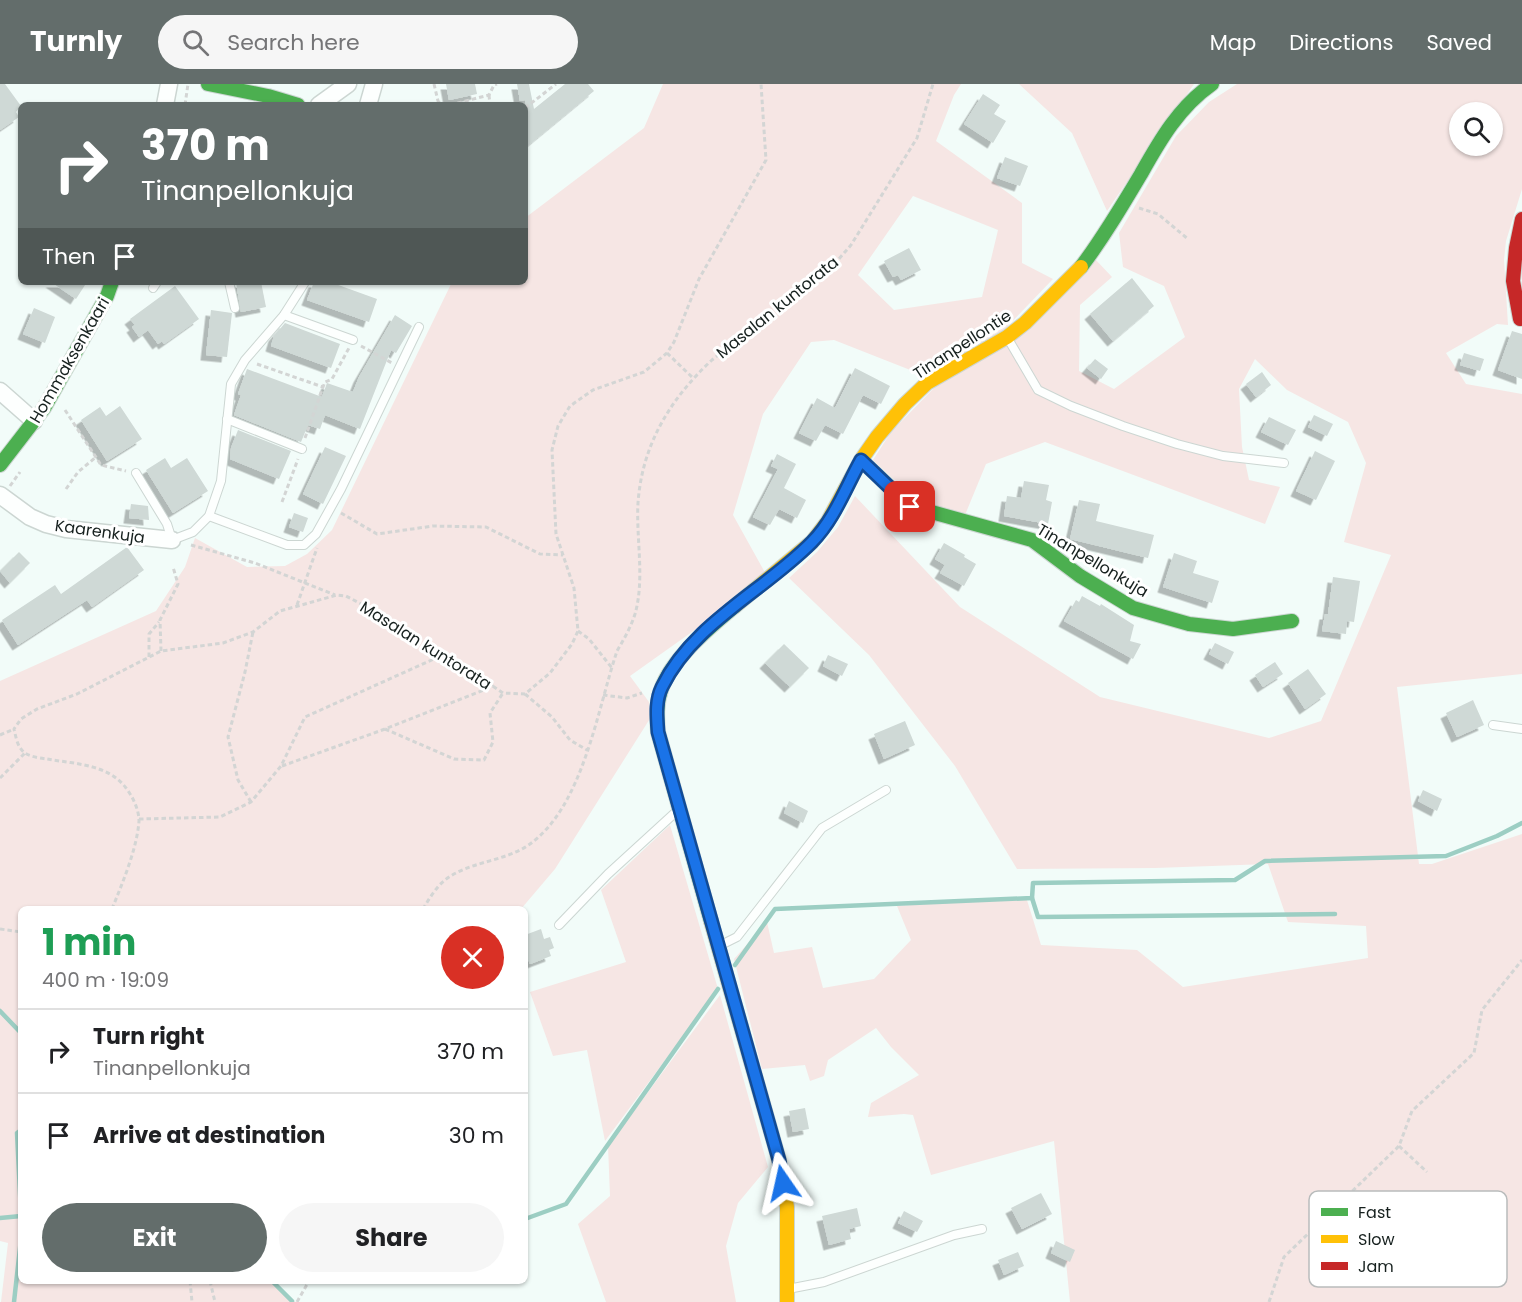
<!DOCTYPE html>
<html lang="en">
<head>
<meta charset="utf-8">
<style>
	:root { --surface:#fff; --page:#f6f6f6; --text:#202124; --muted:#757577; --line:#e0e0e0; --accent:#636d6b }
	body { margin:0; font-family:Poppins,sans-serif; background:var(--page); color:var(--text); height:100vh; display:flex; flex-direction:column; font-size:22px; white-space:nowrap }
	* { box-sizing:border-box; margin:0 }
	p { font-size:20px; color:var(--muted) }
	.icon { flex:none; width:33px; height:33px; fill:none; stroke:currentColor; stroke-width:2; stroke-linecap:round; stroke-linejoin:round }
	.map { position:relative; flex:1; overflow:hidden }
	.side { position:absolute; left:18px; top:822px; width:510px; height:378px; display:flex; flex-direction:column; background:var(--surface); border-radius:9px; box-shadow:0 2px 4px #0004 }
	.side>* { flex:none }
	.guide { position:absolute; left:18px; top:18px; width:510px; height:183px; border-radius:9px; box-shadow:0 2px 4px #0004; background:#636d6b; color:#fff; overflow:hidden }
	.buttons { position:absolute; left:1449px; top:18px; display:grid; gap:12px }
	.buttons a { display:grid; place-items:center; width:54px; height:54px; border-radius:50%; background:var(--surface); box-shadow:0 2px 4px #0004; font-size:30px }
	.pin { position:absolute; display:grid; place-items:center; width:51px; height:51px; color:#fff; margin:-26px; border-radius:12px; box-shadow:0 3px 9px #0006 }
	.me { position:absolute; width:66px; margin:-33px; rotate:349deg; stroke-linejoin:round; filter:drop-shadow(0 0 4px #0008) }
	.turn { display:flex; align-items:center; gap:21px; height:126px; padding:0 24px; font-size:27px }
	.turn .icon { width:78px; height:78px; stroke-width:2.5 }
	.turn b { display:block; font-size:42px; line-height:51px }
	.then { display:flex; align-items:center; height:57px; padding:0 24px; background:#0003; gap:12px; font-size:22px }
	.round { display:grid; place-items:center; flex:none; width:63px; height:63px; border-radius:32px; background:var(--page) }
	.head { display:flex; align-items:center; justify-content:space-between; height:102px; padding:0 24px }
	h1 { font-size:36px; font-weight:700; line-height:45px; color:#1e9e55 }
	.button { display:flex; gap:12px; margin-top:auto; padding:12px 24px }
	.button a { flex:1; height:69px; border-radius:36px; background:var(--accent); color:#fff; font-size:24px; font-weight:700; line-height:69px; text-align:center }
	.button a+a { background:var(--page); color:var(--text) }
	ul { padding:0; list-style:none }
	li { display:flex; align-items:center; gap:18px; height:84px; padding:0 24px; border-top:2px solid var(--line) }
	li div { flex:1 }
	li b { display:block; font-size:22px }
	li em { font-style:normal }
	header { display:flex; align-items:center; gap:36px; box-sizing:border-box; height:84px; padding:0 30px; background:var(--accent); color:#fff }
	header strong { font-size:28px }
	nav { display:flex; gap:33px; margin-inline-start:auto; font-size:21px }
	.search { width:420px; height:54px; background:var(--page); display:flex; align-items:center; gap:15px; box-sizing:border-box; padding:0 21px; border-radius:33px; color:var(--muted); font-size:22px }
	.map>svg:first-child { display:block }
</style>
</head>
<body>
<header>
<strong>Turnly</strong>
<div class="search"><svg class="icon" aria-label="search" viewBox="0 0 24 24"><circle cx="10" cy="10" r="6"/><path d="M15 15l6 6"/></svg>Search here</div>
<nav><a>Map</a><a>Directions</a><a>Saved</a></nav>
</header>
<div class="map">
<svg width="1522" height="1218" viewBox="0 0 1522 1218">
	<defs>
		<filter id="shadow"><feDropShadow dx="-5.5" dy="5.5" stdDeviation="0" flood-color="#0004"/></filter>
	</defs>
	<rect width="100%" height="100%" fill="#f2fcf9"/>
	<!-- green -->
	<g fill="#f6e6e4" fill-rule="evenodd">
		<path d="M663 0H961L954 11 936 57 1022 119V179L1053 195 1005 245 923 291 834 256 811 258 763 330 733 431 768 494 630 592 649 618 651 633 555 785 521 825H21V1197H272L295 1218H1L8 1159 0 1157V597L156 527 185 483 195 454 247 483 285 482 307 470 332 446 452 198H525V134L644 44ZM913 112 998 146 982 213 894 226 858 191Z"/>
		<path d="M1019 0H1194L1107 127 1072 49Z"/>
		<path d="M1237 0H1522V105L1506 157 1504 176 1508 241 1497 240 1446 269 1466 300 1522 310V590L1397 603 1419 780H1432L1522 750V1218H1070L1054 1057 931 1091 913 1031 904 1030 868 1033 871 1019 919 991 891 963 876 944 828 976 824 992 810 997 805 981 762 985 734 875 767 838 774 869 812 863 823 904 874 895 911 856 897 822 1026 813 1041 861 1137 866 1183 903 1368 874 1366 842 1288 838 1268 780 1155 784 1017 785 955 682 869 571 789 494 817 468 838 443 855 412 960 523 1100 613 1269 654 1321 637 1391 471 1344 458 1366 379 1348 338 1287 306 1255 275 1239 305 1242 363 1249 396 1280 403 1265 440 1045 358 986 380 965 431 915 415 873 376 891 348 932 306 1095 175 1112 193 1080 221 1079 287 1114 305 1185 253 1164 202 1123 183 1119 149 1176 52 1209 18ZM1460 28H1492V62H1460Z"/>
		<path d="M670 741 718 905 605 1057 587 966 553 972 530 908 626 878 601 806Z"/>
		<path d="M720 911 768 1083 738 1119 726 1162 736 1218H606L578 1140 610 1112 608 1062Z"/>
	</g>
	<g fill="none" stroke-linecap="round" stroke-linejoin="round">
		<!-- stream -->
		<g stroke="#9ccec3" stroke-width="4.5">
			<path d="M1032 814 1038 833 1335 830"/>
			<path d="M735 881 775 825 1032 814 1033 799 1235 796 1265 777 1446 772 1497 752 1522 739"/>
			<path d="M0 927 21 949"/>
			<path d="M21 1046 17 1049 21 1129"/>
			<path d="M0 1134 21 1132"/>
			<path d="M525 1135 566 1120 718 905"/>
			<path d="M272 1197 292 1217"/>
			<path d="M14 1218 21 1155"/>
		</g>
	</g>
	<!-- building -->
	<g fill="#cfd9d6" filter="url(#shadow)">
		<path d="M0 0H5L21 22 16 28 19 33 0 46Z"/>
		<path d="M446 0H475L477 10 449 16Z"/>
		<path d="M517 0H529L534 25 565 0H588L594 7 525 64V16L520 17Z"/>
		<path d="M983 10 1000 21 994 30 1006 37 993 59 964 40Z"/>
		<path d="M1005 73 1028 82 1020 102 997 94Z"/>
		<path d="M909 164 921 186 901 196 898 191 893 193 884 177Z"/>
		<path d="M1132 194 1154 222 1113 257 1090 230Z"/>
		<path d="M51 198H87L76 215Z"/>
		<path d="M236 198H261L266 223 241 228Z"/>
		<path d="M314 198H330L377 215 369 238 307 216Z"/>
		<path d="M175 202 199 235 164 260 162 257 158 260 148 246 139 253 132 243 135 241 130 235Z"/>
		<path d="M34 224 55 233 45 259 23 250Z"/>
		<path d="M211 226 232 229 227 273 206 271Z"/>
		<path d="M395 231 412 242 396 269 391 266 360 345 325 331 320 345 308 341 301 358 234 331 241 311 238 310 247 285 322 313 327 299 353 308 359 293Z"/>
		<path d="M285 239 340 260 331 284 271 262 274 252Z"/>
		<path d="M1512 247 1522 250V295L1498 286Z"/>
		<path d="M1464 269 1484 275 1480 287 1460 281Z"/>
		<path d="M1095 275 1108 285 1101 295 1087 284Z"/>
		<path d="M855 284 890 302 881 320 863 311 843 350 825 341 816 357 799 349 817 314 835 324Z"/>
		<path d="M1262 288 1271 301 1256 313 1246 300Z"/>
		<path d="M120 322 142 355 107 377 81 336 100 323 106 332Z"/>
		<path d="M1314 331 1333 340 1327 352 1308 343Z"/>
		<path d="M1269 333 1296 346 1288 361 1261 348Z"/>
		<path d="M238 346 291 367 279 395 230 375 231 364Z"/>
		<path d="M325 363 346 372 323 420 303 410Z"/>
		<path d="M1315 367 1335 377 1316 416 1296 407Z"/>
		<path d="M777 370 796 380 784 404 806 416 797 434 779 425 770 441 753 433 778 385 771 382Z"/>
		<path d="M165 374 171 384 187 374 208 407 173 429 146 386Z"/>
		<path d="M1024 397 1049 401 1046 416 1052 418 1048 440 1004 432 1007 412 1021 414Z"/>
		<path d="M1079 416 1100 420 1096 437 1154 451 1148 474 1070 455Z"/>
		<path d="M131 420 148 422 149 436 129 434Z"/>
		<path d="M294 429 308 434 303 448 289 443Z"/>
		<path d="M944 459 965 471 964 473 976 480 964 502 940 489 945 481 935 475Z"/>
		<path d="M127 463 144 486 92 523 87 516 18 561 2 536 55 501 61 510Z"/>
		<path d="M19 468 30 479 10 499 0 487Z"/>
		<path d="M1174 469 1197 477 1193 489 1219 497 1212 519 1163 503Z"/>
		<path d="M1333 493 1360 497 1354 538 1347 537 1346 550 1322 547 1325 530H1328Z"/>
		<path d="M1082 512 1100 522 1101 520 1134 541 1130 557 1141 560 1133 575 1064 537 1076 516 1079 518Z"/>
		<path d="M1215 559 1234 568 1228 580 1209 570Z"/>
		<path d="M784 560 809 584 790 603 765 579Z"/>
		<path d="M828 571 848 580 842 592 823 582Z"/>
		<path d="M1275 578 1283 590 1263 603 1255 591Z"/>
		<path d="M1308 585 1326 610 1305 625 1288 599Z"/>
		<path d="M1473 616 1484 641 1457 653 1446 629Z"/>
		<path d="M905 637 915 661 884 675 874 650Z"/>
		<path d="M1423 706 1442 715 1437 727 1418 717Z"/>
		<path d="M789 717 808 727 803 739 784 729Z"/>
		<path d="M541 845 544 855 550 853 554 864 549 866 551 872 530 880 528 875 525 876V851Z"/>
		<path d="M805 1024 809 1045 793 1048 789 1027Z"/>
		<path d="M1041 1109 1052 1130 1022 1145 1011 1124Z"/>
		<path d="M857 1124 861 1142 849 1145 851 1155 829 1161 822 1132Z"/>
		<path d="M904 1127 923 1137 917 1148 898 1139Z"/>
		<path d="M1056 1157 1075 1166 1070 1178 1051 1169Z"/>
		<path d="M1018 1168 1024 1182 1004 1191 998 1176Z"/>
	</g>
	<g fill="none" stroke-linecap="round" stroke-linejoin="round">
		<defs>
			<g id="lane">
				<path d="M229 198 235 224"/>
				<path d="M153 204 157 198"/>
				<path d="M284 231 353 256"/>
				<path d="M1007 253 1038 306 1071 322 1123 342 1177 360 1223 372 1284 379"/>
				<path d="M227 335 302 365"/>
				<path d="M136 389 167 440 172 456 193 448 209 432 221 397 231 300 245 276 284 231 305 198"/>
				<path d="M209 432 287 461H304L316 450 341 405 419 243"/>
				<path d="M1493 641 1522 645"/>
				<path d="M559 841 608 790 678 726"/>
				<path d="M721 861 737 853 822 744 886 706"/>
				<path d="M788 1205 824 1198 954 1151 982 1145"/>
			</g>
			<g id="street">
				<path d="M165 21 169 0"/>
				<path d="M319 21 348 0"/>
				<path d="M368 21 374 0"/>
				<path d="M0 307 34 337"/>
				<path d="M0 411 30 433 46 440 66 445 172 456"/>
			</g>
			<g id="fast">
				<path d="M208 0 268 12 298 21"/>
				<path d="M1081 183C1103 154 1122 122 1141 90 1160 56 1179 23 1212 0"/>
				<path d="M861 376 910 422 1032 456 1080 492 1133 524 1189 540 1233 545 1292 537"/>
				<path d="M0 381 44 324 107 212 112 198"/>
				<path d="M711 837 658 648C657 634 656 620 661 606 671 575 711 542 735 522"/>
			</g>
			<g id="slow">
				<path d="M735 522 812 458 828 437 861 376 877 353 905 320 927 299 1007 253 1025 239 1081 183"/>
				<path d="M711 837 779 1076 787 1123V1218"/>
			</g>
			<path id="jam" d="M1520 235 1513 197 1516 164 1522 135"/>
		</defs>
		<!-- lane casing -->
		<use href="#lane" stroke="#ccd6d2" stroke-width="10"/>
		<!-- street casing -->
		<use href="#street" stroke="#ccd6d2" stroke-width="19"/>
		<!-- fast casing -->
		<use href="#fast" stroke="#ccd6d2" stroke-width="16"/>
		<!-- slow casing -->
		<use href="#slow" stroke="#ccd6d2" stroke-width="16"/>
		<!-- jam casing -->
		<use href="#jam" stroke="#ccd6d2" stroke-width="16"/>
		<!-- path -->
		<g stroke="#d3d5d4" stroke-width="3" stroke-dasharray="4.5 3" stroke-linecap="butt">
			<path d="M434 0 438 17 442 21"/>
			<path d="M489 11 490 21"/>
			<path d="M185 21 188 0"/>
			<path d="M450 21 489 11 494 1 497 0"/>
			<path d="M525 24 556 0"/>
			<path d="M1139 124 1158 130 1188 155"/>
			<path d="M361 262 392 279"/>
			<path d="M667 269 693 294"/>
			<path d="M257 280 323 303"/>
			<path d="M65 326 101 381 126 387"/>
			<path d="M305 354 323 303 325 298 332 295 349 264"/>
			<path d="M10 402 20 388"/>
			<path d="M66 405 78 388 96 373"/>
			<path d="M282 418 298 375"/>
			<path d="M341 429 377 450 433 442 486 443 540 470 563 471"/>
			<path d="M191 461 255 479 335 511"/>
			<path d="M297 521 317 464"/>
			<path d="M578 547 589 555 612 584"/>
			<path d="M161 567 160 536 178 500 173 483"/>
			<path d="M149 573V550L159 538"/>
			<path d="M525 610 552 633 570 656 587 666"/>
			<path d="M603 611 627 614 642 609"/>
			<path d="M385 645 454 675 484 676 493 658 490 629 503 609"/>
			<path d="M0 651 14 645"/>
			<path d="M282 682 385 645 494 602"/>
			<path d="M0 694 25 669"/>
			<path d="M251 718 238 696 228 653 245 588 253 548"/>
			<path d="M139 735 220 733 251 718 281 682 305 633 445 570"/>
			<path d="M112 825C122 800 137 765 139 737 139 726 133 713 126 704 108 680 75 680 47 675 40 674 31 673 25 669 17 663 16 653 14 645L21 635 37 625 77 610 161 567 223 559 253 548 280 527 337 511 346 512 367 523 423 556 503 609 525 610 550 589 572 560 578 547 574 504 556 450 552 366 558 342 570 322 593 306 644 288 667 269 674 258 699 195 766 76 761 0"/>
			<path d="M423 825C429 815 436 803 445 796 469 777 505 778 530 760 583 722 597 627 617 567 624 555 631 543 635 530 645 495 636 455 638 419 642 361 670 315 712 276L838 176 851 161 917 54 933 0"/>
			<path d="M0 845 21 848"/>
			<path d="M1399 1062 1427 1088"/>
			<path d="M190 1197 192 1218"/>
			<path d="M210 1197 215 1218"/>
			<path d="M297 1218 309 1197"/>
			<path d="M1269 1218 1284 1173 1399 1062 1412 1027 1474 969 1482 926 1522 876"/>
		</g>
		<!-- lane -->
		<use href="#lane" stroke="#fdfffe" stroke-width="8"/>
		<!-- street -->
		<use href="#street" stroke="#fdfffe" stroke-width="16"/>
		<!-- fast -->
		<use href="#fast" stroke="#4caf50" stroke-width="14"/>
		<!-- slow -->
		<use href="#slow" stroke="#ffc107" stroke-width="14"/>
		<!-- jam -->
		<use href="#jam" stroke="#c62828" stroke-width="14"/>
	</g>
	<g fill="none" stroke-linecap="round" stroke-linejoin="round">
		<defs>
			<path id="route" d="M783 1099 779 1076 658 648C657 633 655 617 662 603 693 539 764 507 812 458 834 436 846 403 861 376L910 423"/>
		</defs>
		<!-- route casing -->
		<use href="#route" stroke="#114b97" stroke-width="15"/>
		<!-- route -->
		<use href="#route" stroke="#1a73e8" stroke-width="10"/>
	</g>
	<g text-anchor="middle" stroke-width="6" stroke-linejoin="round" paint-order="stroke">
		<!-- street labels -->
		<g font-size="16" fill="#16201e" stroke="#fff">
			<text transform="translate(777 223) rotate(-39)" y="6">Masalan kuntorata</text>
			<text transform="translate(962 260) rotate(-33)" y="6">Tinanpellontie</text>
			<text transform="translate(69 276) rotate(-60)" y="6">Hommaksenkaari</text>
			<text transform="translate(100 447) rotate(8)" y="6">Kaarenkuja</text>
			<text transform="translate(1093 476) rotate(31)" y="6">Tinanpellonkuja</text>
			<text transform="translate(426 561) rotate(32)" y="6">Masalan kuntorata</text>
		</g>
	</g>
	<!-- legend -->
	<rect x="1309" y="1107" width="198" height="96" rx="9" fill="#fff" stroke="#b9bcbc" stroke-width="1.5"/>
	<rect x="1321" y="1124" width="27" height="8" fill="#4caf50"/>
	<rect x="1321" y="1151" width="27" height="8" fill="#ffc107"/>
	<rect x="1321" y="1178" width="27" height="8" fill="#c62828"/>
	<g font-size="16" fill="#16201e">
		<text x="1358" y="1134">Fast</text>
		<text x="1358" y="1161">Slow</text>
		<text x="1358" y="1188">Jam</text>
	</g>
</svg>
<div class="buttons">
<a><svg class="icon" aria-label="search" viewBox="0 0 24 24"><circle cx="10" cy="10" r="6"/><path d="M15 15l6 6"/></svg></a>
</div>
<div class="pin" style="left:910px;top:423px;background:#d93025"><svg class="icon" aria-label="arrive" viewBox="0 0 24 24"><path d="M6 21V4h12l-3 4 3 4H6"/></svg></div>
<svg class="me" style="left:783px;top:1099px" viewBox="-20 -20 40 40"><path d="M0-17L14 15 0 8-14 15z" fill="#1a73e8" stroke="#fff" stroke-width="4"/></svg>
<div class="guide">
<div class="turn"><svg class="icon" aria-label="right" viewBox="0 0 24 24"><path d="M7 20v-9h11M14 6l5 5-5 5"/></svg><div><b>370 m</b>Tinanpellonkuja</div></div>
<div class="then">Then<svg class="icon" aria-label="arrive" viewBox="0 0 24 24"><path d="M6 21V4h12l-3 4 3 4H6"/></svg></div>
</div>
<section class="side">
<div class="head"><div><h1>1 min</h1><p>400 m · 19:09</p></div><a class="round" style="background:#d93025;color:#fff"><svg class="icon" aria-label="close" viewBox="0 0 24 24"><path d="M6 6l12 12M18 6L6 18"/></svg></a></div>
<ul>
<li><svg class="icon" aria-label="right" viewBox="0 0 24 24"><path d="M7 20v-9h11M14 6l5 5-5 5"/></svg><div><b>Turn right</b><p>Tinanpellonkuja</p></div><em>370 m</em></li>
<li><svg class="icon" aria-label="arrive" viewBox="0 0 24 24"><path d="M6 21V4h12l-3 4 3 4H6"/></svg><div><b>Arrive at destination</b></div><em>30 m</em></li>
</ul>
<div class="button"><a>Exit</a><a>Share</a></div>
</section>
</div>
</body>
</html>
